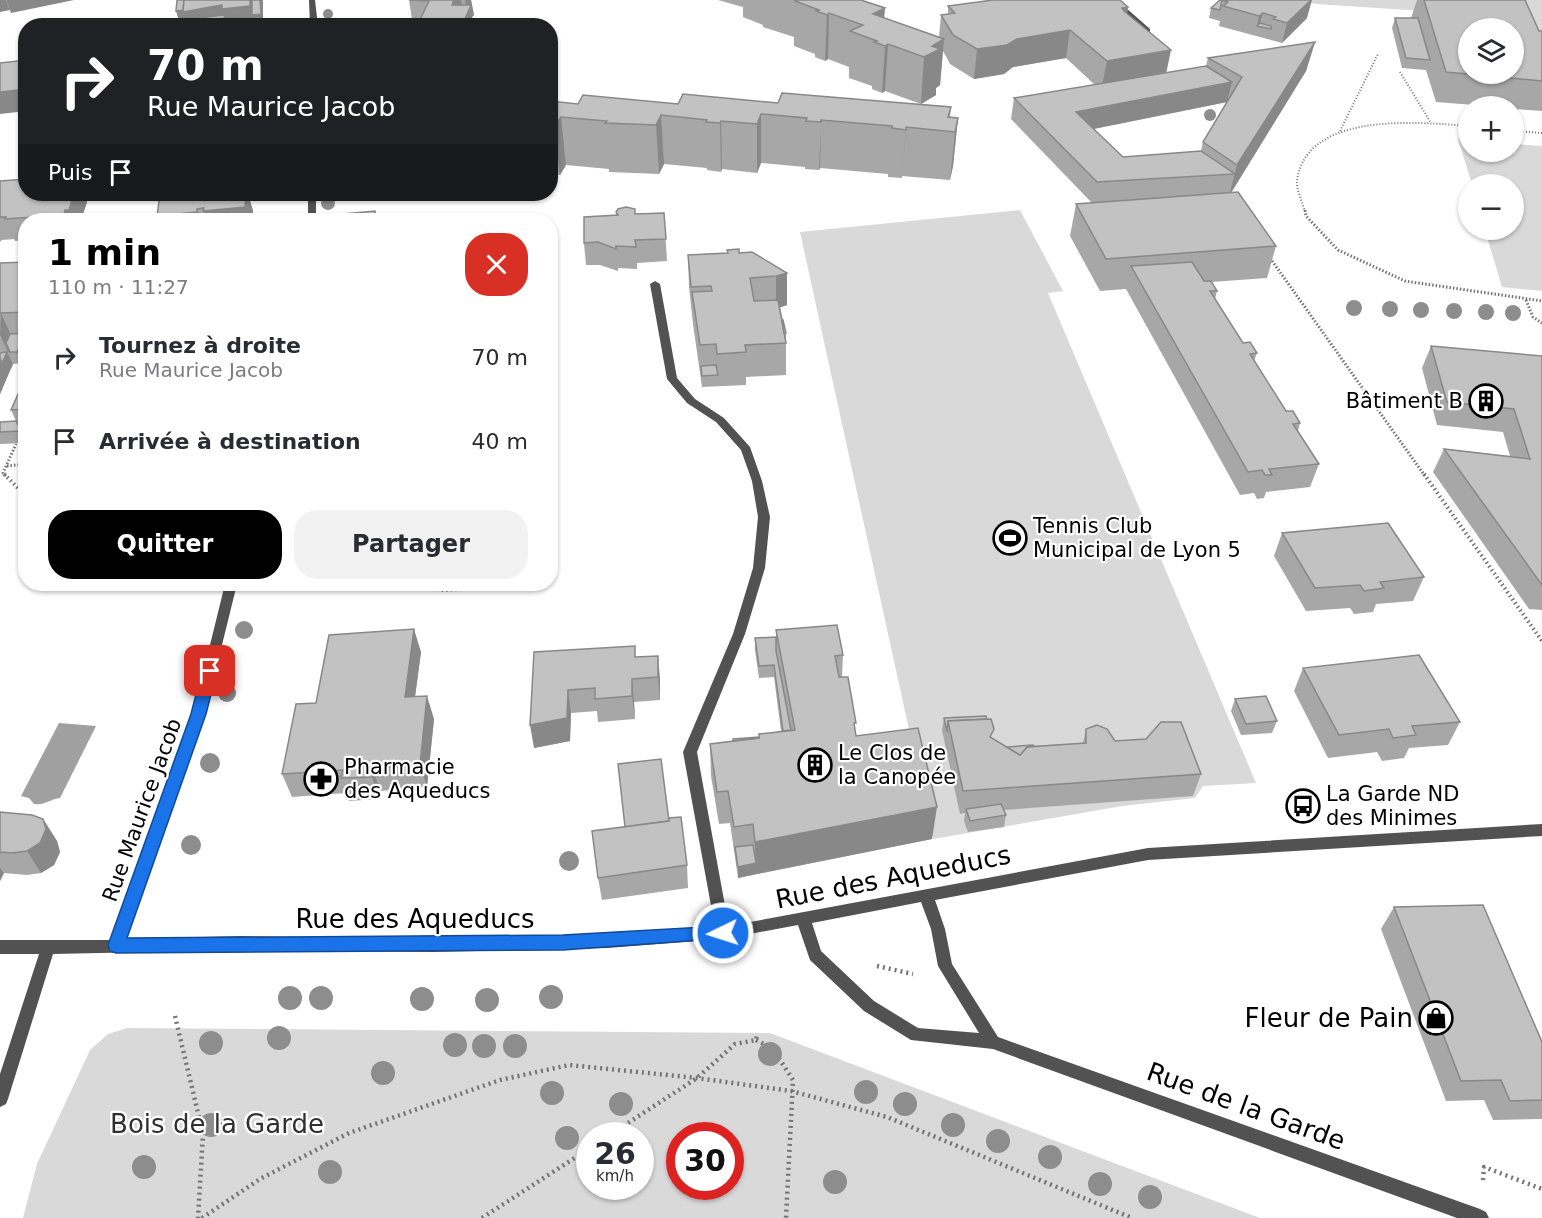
<!DOCTYPE html>
<html lang="fr">
<head>
<meta charset="utf-8">
<style>
	:root { --surface:#fff; --page:#f2f2f3; --text:#2b2b33; --muted:#7c7c81; --accent:#000 }
	body { margin:0; font-family:"DejaVu Sans",sans-serif; background:var(--page); color:var(--text); height:100vh; display:flex; flex-direction:column; font-size:22px; white-space:nowrap }
	* { box-sizing:border-box; margin:0 }
	p { font-size:20px; color:var(--muted) }
	.icon { flex:none; width:33px; height:33px; fill:none; stroke:currentColor; stroke-width:2; stroke-linecap:round; stroke-linejoin:round }
	.map { position:relative; flex:1; overflow:hidden }
	.drawer { position:absolute; left:18px; top:213px; width:540px; height:378px; display:flex; flex-direction:column; background:var(--surface); border-radius:24px; box-shadow:0 2px 4px #0004 }
	.drawer>* { flex:none }
	.banner { position:absolute; left:18px; top:18px; width:540px; height:183px; border-radius:24px; box-shadow:0 2px 4px #0004; background:#202124; color:#fff; overflow:hidden }
	.tools { position:absolute; left:1458px; top:18px; display:grid; gap:12px }
	.tools a { display:grid; place-items:center; width:66px; height:66px; border-radius:50%; background:var(--surface); box-shadow:0 2px 4px #0004; font-size:30px }
	.speed { position:absolute; left:576px; top:1122px; display:flex; gap:12px; font-size:30px; font-weight:700; text-align:center }
	.speed>* { display:grid; place-content:center; width:78px; height:78px; border-radius:50%; background:var(--surface); box-shadow:0 2px 4px #0004; line-height:1 }
	.speed small { font-size:15px; font-weight:400 }
	.speed .limit { border:9px solid #d22; background:#fff; color:#111 }
	.pin { position:absolute; display:grid; place-items:center; width:51px; height:51px; color:#fff; margin:-26px; border-radius:12px; box-shadow:0 3px 9px #0006 }
	.me { position:absolute; width:66px; margin:-33px; rotate:266deg; stroke-linejoin:round; filter:drop-shadow(0 0 4px #0008) }
	.turn { display:flex; align-items:center; gap:21px; height:126px; padding:0 30px; font-size:27px }
	.turn .icon { width:78px; height:78px; stroke-width:2.5 }
	.turn b { display:block; font-size:42px; line-height:51px }
	.then { display:flex; align-items:center; height:57px; padding:0 30px; background:#0003; gap:12px; font-size:22px }
	.round { display:grid; place-items:center; flex:none; width:63px; height:63px; border-radius:24px; background:var(--page) }
	.summary { display:flex; align-items:center; justify-content:space-between; height:102px; padding:0 30px }
	h1 { font-size:36px; font-weight:600; line-height:45px; color:var(--accent) }
	.primary-button { display:flex; gap:12px; margin-top:auto; padding:12px 30px }
	.primary-button a { flex:1; height:69px; border-radius:24px; background:var(--accent); color:#fff; font-size:24px; font-weight:600; line-height:69px; text-align:center }
	.primary-button a+a { background:var(--page); color:var(--text) }
	ul { padding:0; list-style:none }
	li { display:flex; align-items:center; gap:18px; height:84px; padding:0 30px }
	li div { flex:1 }
	li b { display:block; font-size:22px }
	li em { font-style:normal }
	.map>svg:first-child { display:block }
</style>
</head>
<body>
<div class="map">
<svg width="1542" height="1218" viewBox="0 0 1542 1218">
	<rect width="100%" height="100%" fill="#fff"/>
	<!-- green -->
	<g fill="#d9d9d9" fill-rule="evenodd">
		<path d="M1291 0H1542V44L1515 17 1317 4Z"/>
		<path d="M1458 139 1468 140V152H1514V144L1542 146V291L1502 287 1485 230H1514V184H1472Z"/>
		<path d="M1020 210 1063 291 1048 293 1256 783 1203 786 1195 798 1122 806 933 839 800 232Z"/>
		<path d="M127 1028 770 1033 1260 1218H23L37 1164 90 1050 108 1034ZM590 1136H640V1186H590ZM680 1136H730V1186H680Z"/>
	</g>
	<!-- water -->
	<path fill="#a0a0a0" d="M59 723 96 726 60 798C50 799 44 806 34 804L29 798 21 796Z"/>
	<g fill="none" stroke-linecap="round" stroke-linejoin="round">
		<!-- path-far3 -->
		<g stroke="#747474" stroke-width="2" stroke-dasharray="1 2" stroke-linecap="butt">
			<path d="M1400 72 1431 123"/>
			<path d="M1340 131 1378 54"/>
			<path d="M1514 131 1542 133"/>
			<path d="M1305 212C1303 203 1296 190 1297 181 1306 111 1418 122 1468 126"/>
		</g>
		<!-- path-far2 -->
		<g stroke="#747474" stroke-width="3" stroke-dasharray="1.5 2" stroke-linecap="butt">
			<path d="M1305 210 1306 216 1338 250 1405 281 1542 301"/>
			<path d="M1270 258 1425 476"/>
			<path d="M1526 300 1533 317 1542 323"/>
			<path d="M7 466 26 464"/>
			<path d="M6 476 3 473 16 444"/>
		</g>
		<!-- path-far1 -->
		<g stroke="#747474" stroke-width="4" stroke-dasharray="1.5 3" stroke-linecap="butt">
			<path d="M4 474 26 496"/>
			<path d="M1424 474 1542 641"/>
			<path d="M430 584 439 590 464 589"/>
		</g>
		<!-- path -->
		<g stroke="#747474" stroke-width="4.5" stroke-dasharray="2 4" stroke-linecap="butt">
			<path d="M877 966 913 974"/>
			<path d="M175 1016 203 1134 198 1218"/>
			<path d="M756 1040 773 1049 793 1080 786 1218"/>
			<path d="M608 1136 697 1078 735 1044 756 1040 757 1034"/>
			<path d="M1483 1180 1484 1167 1542 1189"/>
			<path d="M202 1218 260 1179 349 1133 500 1080 569 1065 697 1078 791 1091 887 1117 1132 1218"/>
			<path d="M482 1218 590 1148"/>
		</g>
		<!-- lane -->
		<g fill="#525252" fill-rule="evenodd">
			<path d="M1110 0H1117L1150 29V33H1144Z"/>
			<path d="M655 281 660 284 677 378 695 399 724 418 750 447 762 481 770 517 765 568 745 634 697 752 730 933 728 938 723 939 718 938 716 933 683 752 733 634 753 568 758 517 752 481 741 450 716 422 687 403 667 379 650 284Z"/>
		</g>
		<!-- street -->
		<g fill="#525252" fill-rule="evenodd">
			<path d="M309 0H315L318 26H310Z"/>
			<rect x="308" y="194" width="8" height="26"/>
			<path d="M225 584H237L205 714 125 939 241 936 433 938 607 934 723 927 1148 848 1542 824V836L1148 860 935 900 945 929 952 964 998 1037 1480 1209 1486 1212 1489 1218H1457L993 1049 911 1040 864 1011 810 960 798 925 723 939 607 948 433 952 241 950 53 954 8 1099 6 1104 0 1107V1074L39 954H0V940H110L193 714ZM921 902 931 929 938 966 979 1033 918 1028 874 1001 821 951 812 923Z"/>
		</g>
	</g>
	<!-- trees -->
	<g fill="#8d8d8d">
		<circle cx="328" cy="14" r="5"/>
		<circle cx="1210" cy="115" r="6"/>
		<circle cx="328" cy="203" r="7"/>
		<circle cx="1354" cy="308" r="8"/>
		<circle cx="1390" cy="309" r="8"/>
		<circle cx="1421" cy="310" r="8"/>
		<circle cx="1454" cy="311" r="8"/>
		<circle cx="1486" cy="312" r="8"/>
		<circle cx="1513" cy="313" r="8"/>
		<circle cx="244" cy="630" r="9"/>
		<circle cx="227" cy="693" r="9"/>
		<circle cx="210" cy="763" r="10"/>
		<circle cx="191" cy="845" r="10"/>
		<circle cx="569" cy="861" r="10"/>
		<circle cx="551" cy="997" r="12"/>
		<circle cx="290" cy="998" r="12"/>
		<circle cx="321" cy="998" r="12"/>
		<circle cx="422" cy="999" r="12"/>
		<circle cx="487" cy="1000" r="12"/>
		<circle cx="279" cy="1038" r="12"/>
		<circle cx="211" cy="1043" r="12"/>
		<circle cx="455" cy="1045" r="12"/>
		<circle cx="484" cy="1046" r="12"/>
		<circle cx="515" cy="1046" r="12"/>
		<circle cx="770" cy="1054" r="12"/>
		<circle cx="383" cy="1073" r="12"/>
		<circle cx="866" cy="1092" r="12"/>
		<circle cx="552" cy="1093" r="12"/>
		<circle cx="621" cy="1104" r="12"/>
		<circle cx="905" cy="1104" r="12"/>
		<circle cx="211" cy="1125" r="12"/>
		<circle cx="953" cy="1125" r="12"/>
		<circle cx="567" cy="1138" r="12"/>
		<circle cx="998" cy="1141" r="12"/>
		<circle cx="1050" cy="1157" r="12"/>
		<circle cx="144" cy="1167" r="12"/>
		<circle cx="330" cy="1172" r="12"/>
		<circle cx="835" cy="1182" r="12"/>
		<circle cx="1100" cy="1184" r="12"/>
		<circle cx="1150" cy="1197" r="12"/>
	</g>
	<!-- wall -->
	<g fill="#a7a7a7" fill-rule="evenodd">
		<path d="M409 0H471L474 15 472 17 474 26H413Z"/>
		<path d="M718 0H861L884 18 939 37 941 15 948 14V6L1128 7 1127 14 1167 73 1206 66 1208 58 1315 42 1306 71 1231 193 1276 246 1267 278 1211 282 1217 291 1215 299 1243 343 1257 353 1254 361 1286 411 1300 423 1298 431 1319 464 1310 487 1266 492 1264 498 1257 499 1254 493 1240 495 1126 289 1100 291 1070 236 1076 204 1092 203 1011 119 1014 98 1095 85 1066 58 1013 67 1004 74 974 79 950 64 943 51 940 85 936 88V95L921 104 885 91 882 93 872 89V86L849 78V67L828 59 825 61 815 57V54L794 46V37L763 27V25L743 17V7ZM1227 102 1203 142 1201 151 1123 157 1094 129Z"/>
		<path d="M1220 0 1307 18 1282 43 1219 26 1220 21 1209 18 1211 8Z"/>
		<path d="M1417 0H1525L1539 31H1542V111L1514 109V106H1487L1436 102 1426 70 1402 68 1392 28 1395 18H1411Z"/>
		<path d="M550 101 578 104 778 103 951 107 950 118H958L953 166 950 180 902 176V178L888 177V174L820 168 819 170 805 169V167L761 163 757 173 722 169 721 172 707 170V168L664 164 659 174 609 172V169L566 165 560 175 550 174Z"/>
		<path d="M0 181 26 194H84L87 202 81 220H26V240L15 241 14 239 2 240 0 242Z"/>
		<path d="M206 194H248L253 211 252 220H158L157 216 206 196Z"/>
		<path d="M635 209V214L664 213 667 261 637 263V269L618 268V271L600 265H586L584 243 616 215V212Z"/>
		<path d="M727 250 739 253 787 273V305L780 307 786 333V375L746 377V385L702 387 693 324 689 287 688 255 727 253Z"/>
		<path d="M26 262V357L23 363 13 364 0 394V263Z"/>
		<path d="M1431 346 1542 356V610L1529 609 1433 472 1444 449 1510 456 1503 432 1437 425 1422 368Z"/>
		<path d="M26 376V443L0 444V422L16 421 11 410Z"/>
		<path d="M1282 533 1424 577 1413 601 1376 604 1373 612 1354 614 1350 608 1306 611 1274 556Z"/>
		<path d="M776 630 843 655 842 677 856 736 932 839 738 878 730 823 719 824 711 776 710 744 759 737 781 731 774 677 759 678 755 650V638L776 637Z"/>
		<path d="M421 652 415 696 434 719 427 787 380 791 379 799 349 801 346 793 292 797 282 774 316 703Z"/>
		<path d="M534 652 636 657 660 679V700L634 702 635 719 598 722 597 711 571 713 570 741 534 748Z"/>
		<path d="M1303 668 1460 722 1448 745 1409 748 1404 758 1382 761 1377 752 1328 758 1294 691Z"/>
		<path d="M1235 699 1277 721 1272 733 1241 735 1231 711Z"/>
		<path d="M944 718 992 738 1007 747 1034 746 1083 743 1086 729 1201 774 1193 796 1004 810 1006 815 1004 827 968 832 964 821 965 813 960 814 942 730Z"/>
		<path d="M0 812 43 819 57 841 60 852 54 865 41 873 27 875 4 873 0 881Z"/>
		<path d="M669 821 687 865 688 888 602 900 598 878Z"/>
		<path d="M1394 907 1542 1042V1119L1493 1120 1484 1100 1446 1101 1381 929Z"/>
	</g>
	<!-- shaded-wall -->
	<g fill="#888">
		<path d="M0 0H6L10 10 0 12Z"/>
		<path d="M6 0H74L11 13Z"/>
		<path d="M250 0H263V24L255 26H187L185 20 179 21 176 11Z"/>
		<path d="M452 0H461L465 24 462 25 463 26H455Z"/>
		<path d="M465 0H471L474 15 472 17 474 26H467L465 19 467 13Z"/>
		<path d="M1311 0H1312L1307 18 1282 43 1287 23Z"/>
		<path d="M1128 7 1123 35 1122 8Z"/>
		<path d="M885 8 882 45 877 41 873 14Z"/>
		<path d="M829 13 828 59 825 61 827 15Z"/>
		<path d="M1263 13 1259 26H1257L1259 16Z"/>
		<path d="M1070 30 1066 58 1013 67 1004 74 974 79 977 49 1017 39Z"/>
		<path d="M944 39 940 85 936 88V95L921 104 924 57 932 46Z"/>
		<path d="M1315 42 1306 71 1229 196 1237 165Z"/>
		<path d="M888 44 885 91 882 93 885 46Z"/>
		<path d="M1171 50 1165 79 1101 91 1107 61Z"/>
		<path d="M1232 82 1227 102 1073 133 1076 112Z"/>
		<path d="M26 89V111L0 114V92Z"/>
		<path d="M761 114V163L757 173V124Z"/>
		<path d="M661 115 664 164 659 174 656 125Z"/>
		<path d="M561 117 566 165 560 175 554 127Z"/>
		<path d="M958 118 953 166 950 180 955 132Z"/>
		<path d="M821 120 820 168 819 170 821 122Z"/>
		<path d="M721 121 722 169 721 172 720 123Z"/>
		<path d="M906 127 902 178 906 130Z"/>
		<path d="M74 194H84L87 202 81 220H66L64 215 65 210Z"/>
		<path d="M199 194H203L207 207 248 194 253 211 252 220H206L203 211H205L198 197Z"/>
		<path d="M197 209 201 220H158L157 216Z"/>
		<path d="M375 211 378 220H354Z"/>
		<path d="M787 273V305L776 309V276Z"/>
		<path d="M1 313 16 346 13 352H8L14 364 0 335Z"/>
		<path d="M25 333 26 357 23 363 17 352Z"/>
		<path d="M0 352 4 360 7 352 13 364 8 375 2 363 8 375 0 394Z"/>
		<path d="M414 629 421 652 412 720 405 697Z"/>
		<path d="M658 656 660 679V700L658 677Z"/>
		<path d="M632 679 634 702 635 719 632 696Z"/>
		<path d="M568 690 571 713 570 741 534 748 530 725Z"/>
		<path d="M427 696 434 719 427 787 420 765Z"/>
		<path d="M373 768 380 791 379 799 372 777Z"/>
		<path d="M937 807 932 839 756 874 755 842Z"/>
		<path d="M43 819 57 841 60 852 54 865 41 873 27 851Z"/>
		<path d="M756 863V874L738 878V867Z"/>
		<path d="M0 868 4 873 0 881Z"/>
	</g>
	<!-- building -->
	<g fill="#c2c2c2" stroke="#888" stroke-width="1.5" fill-rule="evenodd">
		<path d="M177 0H184L183 10 176 11Z"/>
		<path d="M184 0H250V6L222 9V5L183 12Z"/>
		<path d="M252 0H260L261 14 252 15Z"/>
		<path d="M409 0H454L452 5H471L465 19H470L467 24 462 25V26H417L429 1Z"/>
		<path d="M797 0H861L885 8 873 14 944 39 932 46 940 49 924 57 888 44 885 46 874 42 877 41 850 31 863 25 829 13 827 15 816 11 819 10 795 1Z"/>
		<path d="M993 0H1120L1128 7 1122 8 1124 11 1171 50 1107 61 1070 30 1017 39 1007 45 977 49 953 35 941 15 955 13 948 6Z"/>
		<path d="M1220 0H1222L1220 10 1211 8Z"/>
		<path d="M1222 0H1311L1287 23 1273 19 1276 17 1263 13 1259 16 1223 6 1228 2Z"/>
		<path d="M1424 0H1525L1539 31H1542V81L1446 72ZM1468 28H1514V74H1468Z"/>
		<path d="M224 15 225 18 206 20 207 17Z"/>
		<path d="M1395 18H1418L1430 60 1406 58Z"/>
		<path d="M1260 23 1271 26V29L1257 26Z"/>
		<path d="M1315 42 1237 165 1203 142 1242 77 1208 58Z"/>
		<path d="M26 60V89L0 92V63Z"/>
		<path d="M1206 66 1232 82 1076 112 1123 157 1201 151 1235 174 1097 182 1014 98Z"/>
		<path d="M782 93 951 107 948 117 958 118 955 132 906 127V130L892 128V126L821 120V122L806 121 807 118 761 114 757 124 721 121 720 123 706 122 707 120 661 115 656 125 605 123 607 121 561 117 554 127 550 126V101L578 104 583 95 678 104 683 94 778 103Z"/>
		<path d="M26 179V194H74L69 210H65L64 215 5 219 6 217H0V181Z"/>
		<path d="M1238 192 1276 246 1106 259 1076 204Z"/>
		<path d="M160 194H199L198 197 206 196V194H246L245 207 203 211 204 208 197 209V212L157 216Z"/>
		<path d="M626 207 635 209V214L664 213 666 239 635 240 636 247 616 246V249L598 242 584 243V217L618 215 616 212 618 209Z"/>
		<path d="M375 211V218L354 220H343V214Z"/>
		<path d="M739 249V253L752 252 787 273 776 276 750 278 754 301 778 300 786 343 745 345 746 352 717 354 716 344 700 345 692 292 712 291 711 286 691 287 688 255 728 253 727 250Z"/>
		<path d="M26 262V312L1 313 0 314V263Z"/>
		<path d="M1192 262 1204 281H1211L1217 291H1210L1243 343 1250 342 1257 353 1250 354 1286 411H1293L1300 423 1293 424 1319 464 1269 469 1272 475H1265L1262 470 1248 472 1131 266Z"/>
		<path d="M782 320H783L786 333H784Z"/>
		<path d="M25 333 17 352H10L6 343 10 334Z"/>
		<path d="M1431 346 1542 356V585L1444 449 1530 459 1514 409 1447 402Z"/>
		<path d="M7 352 2 363 0 358V353Z"/>
		<path d="M716 365 718 375 702 376 701 366Z"/>
		<path d="M26 376V409L11 410Z"/>
		<path d="M16 421 21 431 0 432V422Z"/>
		<path d="M1388 523 1424 577 1380 582 1384 588 1364 591 1360 585 1315 588 1282 533Z"/>
		<path d="M837 625 843 655 835 656 839 677H848L856 723H854L856 736 918 728 937 807 755 842 753 824 734 827 728 791 717 792 710 744 759 738V734L795 730 776 630Z"/>
		<path d="M414 629 405 697 427 696 420 765 373 768 372 777 341 778 343 770 282 774 296 704 316 703 329 635Z"/>
		<path d="M776 637V651L791 730 783 731 774 665 759 666 755 638Z"/>
		<path d="M635 646V657L658 656V677L632 679V696L595 699V688L568 690 567 718 530 725 534 652Z"/>
		<path d="M1419 655 1460 722 1412 726 1416 735 1393 738 1389 729 1339 735 1303 668Z"/>
		<path d="M1266 696 1277 721 1246 724 1235 699Z"/>
		<path d="M986 716 987 719 948 721 947 732 944 718Z"/>
		<path d="M991 719 994 729 990 737 1020 755 1027 747 1086 743V729L1097 725 1107 729 1115 741 1146 739 1161 722H1181L1201 774 963 791 948 721Z"/>
		<path d="M759 737V738L733 741V739Z"/>
		<path d="M1033 745 1034 746 1027 747 1020 755 1007 747Z"/>
		<path d="M661 759 669 821 625 827 618 764Z"/>
		<path d="M1001 804 1006 815 970 821 966 809Z"/>
		<path d="M0 812 32 815 43 819 46 829 40 843 27 851 12 853 0 852Z"/>
		<path d="M681 817 687 865 598 878 592 831 669 821V818Z"/>
		<path d="M753 845 756 863 738 867 735 847Z"/>
		<path d="M1483 905 1542 1042V1100L1510 1101 1501 1080 1461 1081 1394 907Z"/>
	</g>
	<!-- route -->
	<path fill="#1a73e8" stroke="#114b97" stroke-width="1.5" d="M210 665 217 671 206 714 127 938 563 935 723 926 729 928 731 933 729 938 563 950 116 953 110 951 108 945 191 714 202 671Z"/>
	<!-- icons -->
	<defs>
		<symbol id="building-ring" viewBox="-11 -11 22 22"><circle r="9.5" fill="#fff" stroke="#000" stroke-width="1.5"/><path d="M-4-6H4V6H1V3H-1V6H-4ZM-2.5-4.3h1.7v1.8h-1.7ZM.8-4.3h1.7v1.8H.8ZM-2.5-1h1.7V.8h-1.7ZM.8-1h1.7V.8H.8Z" fill="#000"/></symbol>
		<symbol id="stadium-ring" viewBox="-11 -11 22 22"><circle r="9.5" fill="#fff" stroke="#000" stroke-width="1.5"/><path d="M0-5a6.5 5 0 1 0 0 10a6.5 5 0 1 0 0-10ZM-3.5-1.8h7v3.6h-7Z" fill="#000"/></symbol>
		<symbol id="pharmacy-ring" viewBox="-11 -11 22 22"><circle r="9.5" fill="#fff" stroke="#000" stroke-width="1.5"/><path d="M-2-6h4v4h4v4h-4v4h-4v-4h-4v-4h4Z" fill="#000"/></symbol>
		<symbol id="bus-ring" viewBox="-11 -11 22 22"><circle r="9.5" fill="#fff" stroke="#000" stroke-width="1.5"/><path d="M-5-6H5V4H4V6H2V4H-2V6H-4V4H-5ZM-3.5-4V0h7V-4ZM-3.5 1.2v1.5H-2V1.2ZM2 1.2v1.5H3.5V1.2Z" fill="#000"/></symbol>
		<symbol id="shop-ring" viewBox="-11 -11 22 22"><circle r="9.5" fill="#fff" stroke="#000" stroke-width="1.5"/><path d="M-5-2.5h2.3a2.7 3.5 0 0 1 5.4 0H5L5.5 6h-11ZM-1.5-2.5h3a1.5 2.3 0 0 0-3 0Z" fill="#000"/></symbol>
	</defs>
	<g fill-rule="evenodd">
		<use href="#building-ring" x="1467" y="382" width="38" height="38"/>
		<use href="#stadium-ring" x="991" y="519" width="38" height="38"/>
		<use href="#building-ring" x="796" y="746" width="38" height="38"/>
		<use href="#pharmacy-ring" x="302" y="760" width="38" height="38"/>
		<use href="#bus-ring" x="1284" y="787" width="38" height="38"/>
		<use href="#shop-ring" x="1417" y="999" width="38" height="38"/>
	</g>
	<g text-anchor="middle" stroke-width="4.5" stroke-linejoin="round" paint-order="stroke">
		<!-- poi labels -->
		<g font-size="21" fill="#000" stroke="#fff" text-anchor="start">
			<text x="1463" y="408" text-anchor="end">Bâtiment B</text>
			<text x="1033" y="533">Tennis Club<tspan x="1033" dy="24">Municipal de Lyon 5</tspan></text>
			<text x="838" y="760">Le Clos de<tspan x="838" dy="24">la Canopée</tspan></text>
			<text x="344" y="774">Pharmacie<tspan x="344" dy="24">des Aqueducs</tspan></text>
			<text x="1326" y="801">La Garde ND<tspan x="1326" dy="24">des Minimes</tspan></text>
		</g>
		<!-- street labels -->
		<g font-size="21" fill="#000" stroke="#fff">
			<text transform="translate(142 810) rotate(-70)" y="7">Rue Maurice Jacob</text>
		</g>
		<!-- near-street labels -->
		<g font-size="26" fill="#000" stroke="#fff">
			<text transform="translate(893 877) rotate(-11)" y="9">Rue des Aqueducs</text>
			<text x="415" y="928">Rue des Aqueducs</text>
			<text transform="translate(1246 1106) rotate(20)" y="9">Rue de la Garde</text>
		</g>
		<!-- near-poi labels -->
		<g font-size="26" fill="#000" stroke="#fff" text-anchor="end">
			<text x="1413" y="1027">Fleur de Pain</text>
		</g>
		<!-- near-park labels -->
		<g font-size="26" fill="#303030" stroke="#fff">
			<text x="217" y="1133">Bois de la Garde</text>
		</g>
	</g>
</svg>
<div class="tools">
<a><svg class="icon" aria-label="layers" viewBox="0 0 24 24"><path d="M12 4l9 5-9 5-9-5zM3 14l9 5 9-5"/></svg></a>
<a>+</a>
<a>−</a>
</div>
<div class="speed"><div>26<small>km/h</small></div><div class="limit">30</div></div>
<div class="pin" style="left:210px;top:671px;background:#d93025"><svg class="icon" aria-label="arrive" viewBox="0 0 24 24"><path d="M6 21V4h12l-3 4 3 4H6"/></svg></div>
<svg class="me" style="left:723px;top:933px" viewBox="-20 -20 40 40"><circle r="17" fill="#1a73e8" stroke="#fff" stroke-width="3"/><path d="M0-11L8 9 0 5-8 9z" fill="#fff"/></svg>
<div class="banner">
<div class="turn"><svg class="icon" aria-label="right" viewBox="0 0 24 24"><path d="M7 20v-9h11M14 6l5 5-5 5"/></svg><div><b>70 m</b>Rue Maurice Jacob</div></div>
<div class="then">Puis<svg class="icon" aria-label="arrive" viewBox="0 0 24 24"><path d="M6 21V4h12l-3 4 3 4H6"/></svg></div>
</div>
<section class="drawer">
<div class="summary"><div><h1>1 min</h1><p>110 m · 11:27</p></div><a class="round" style="background:#d93025;color:#fff"><svg class="icon" aria-label="close" viewBox="0 0 24 24"><path d="M6 6l12 12M18 6L6 18"/></svg></a></div>
<ul>
<li><svg class="icon" aria-label="right" viewBox="0 0 24 24"><path d="M7 20v-9h11M14 6l5 5-5 5"/></svg><div><b>Tournez à droite</b><p>Rue Maurice Jacob</p></div><em>70 m</em></li>
<li><svg class="icon" aria-label="arrive" viewBox="0 0 24 24"><path d="M6 21V4h12l-3 4 3 4H6"/></svg><div><b>Arrivée à destination</b></div><em>40 m</em></li>
</ul>
<div class="primary-button"><a>Quitter</a><a>Partager</a></div>
</section>
</div>
</body>
</html>
